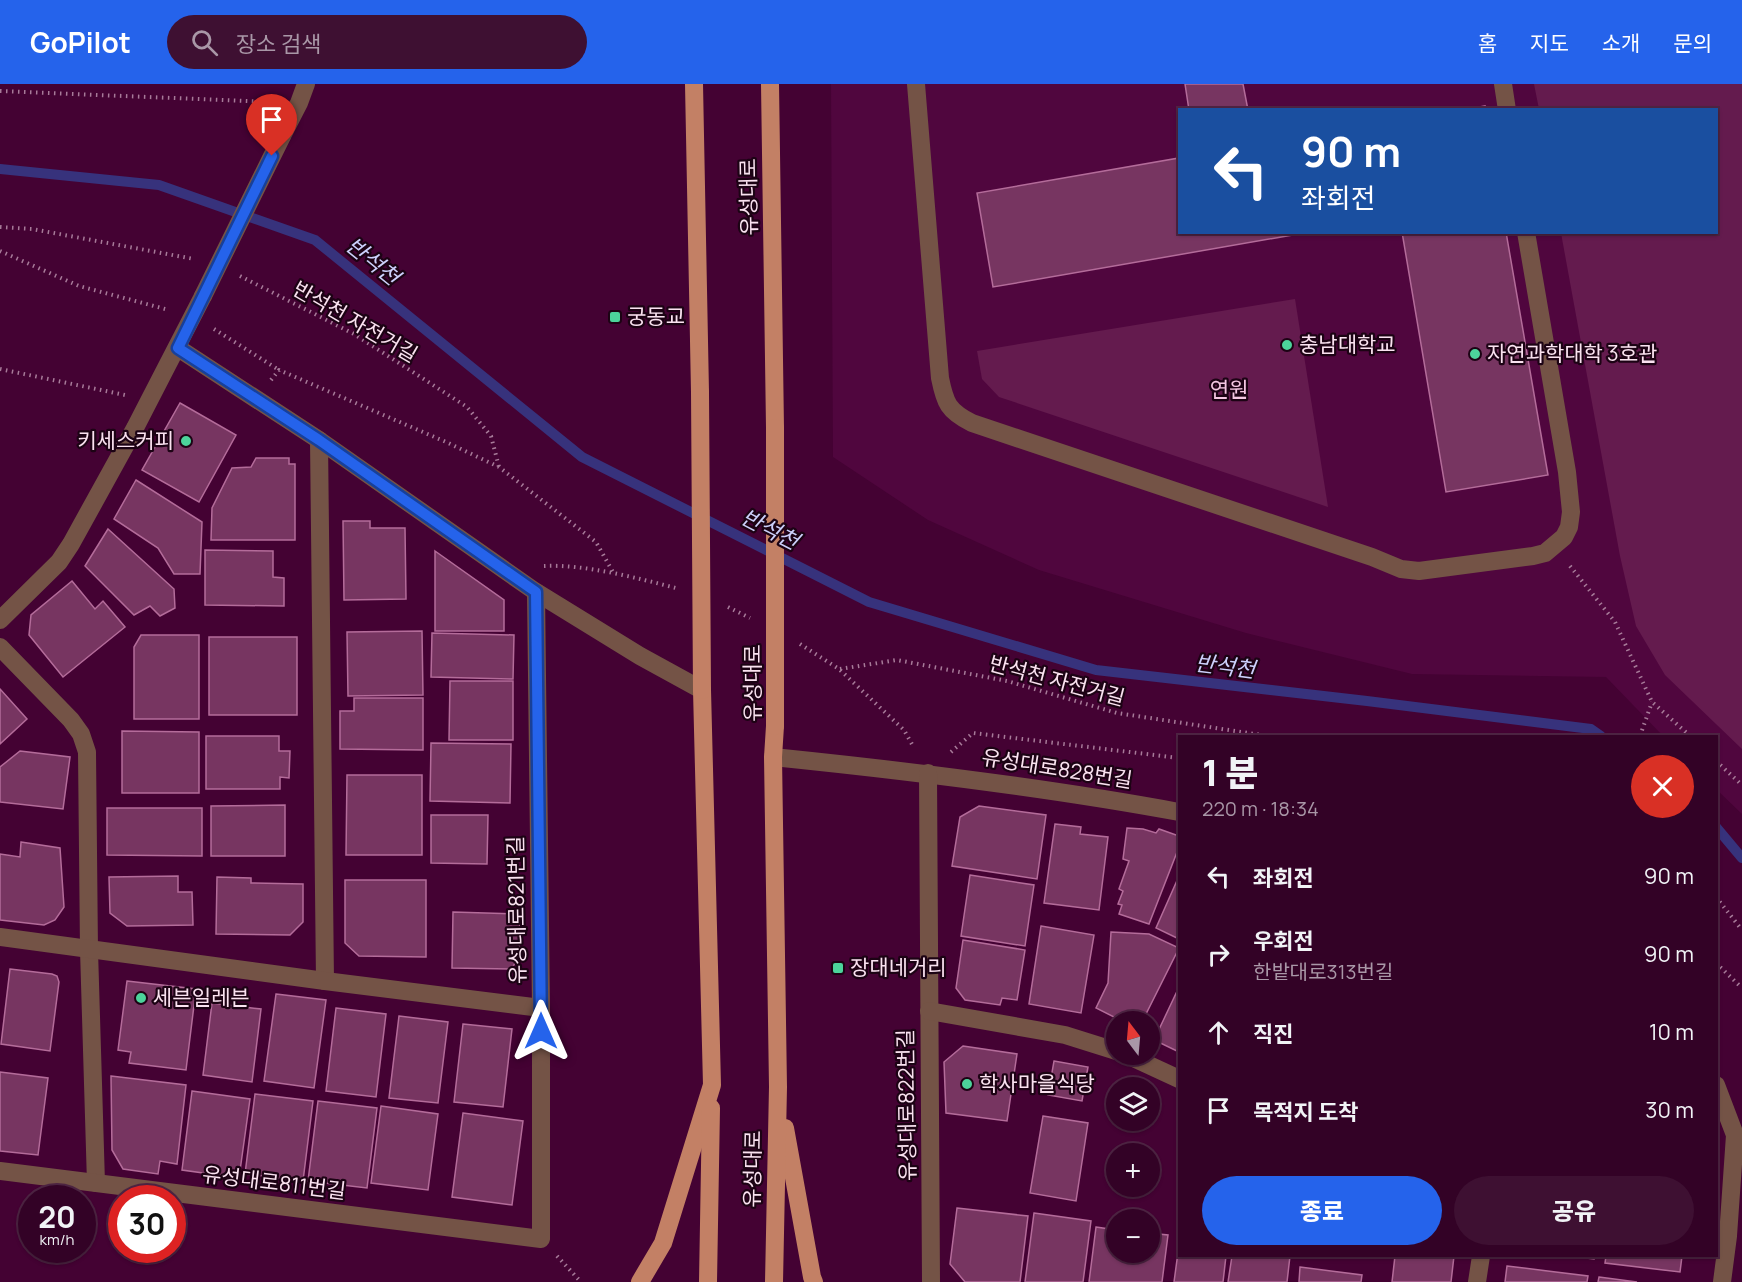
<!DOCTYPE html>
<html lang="ko">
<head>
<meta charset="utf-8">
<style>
	:root { --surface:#330226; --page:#3e1032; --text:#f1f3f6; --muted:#a997a7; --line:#4e2443; --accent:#2563eb }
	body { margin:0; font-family:Manrope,"Noto Sans KR",sans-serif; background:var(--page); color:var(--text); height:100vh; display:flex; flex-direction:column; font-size:22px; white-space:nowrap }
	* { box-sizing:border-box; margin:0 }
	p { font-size:20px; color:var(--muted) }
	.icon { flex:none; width:33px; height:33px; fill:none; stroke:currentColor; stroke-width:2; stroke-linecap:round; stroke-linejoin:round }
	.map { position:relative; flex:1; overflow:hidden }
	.details { position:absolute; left:1178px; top:651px; width:540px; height:522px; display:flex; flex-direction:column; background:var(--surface); border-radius:0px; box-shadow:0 2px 4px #0004,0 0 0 2px var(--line) }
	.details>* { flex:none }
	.hud { position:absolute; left:1178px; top:24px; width:540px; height:126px; border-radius:0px; box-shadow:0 2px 4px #0004,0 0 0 2px var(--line); background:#1a4fa0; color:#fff; overflow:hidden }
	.needle { width:39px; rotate:344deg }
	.controls { position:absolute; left:1106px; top:927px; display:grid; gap:12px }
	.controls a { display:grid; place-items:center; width:54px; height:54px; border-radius:50%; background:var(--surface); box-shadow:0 2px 4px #0004,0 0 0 2px var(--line); font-size:30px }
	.speed { position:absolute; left:18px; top:1101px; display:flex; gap:12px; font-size:30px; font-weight:700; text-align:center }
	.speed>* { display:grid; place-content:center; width:78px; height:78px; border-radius:50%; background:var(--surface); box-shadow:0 2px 4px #0004,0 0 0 2px var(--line); line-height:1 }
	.speed small { font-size:15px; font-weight:400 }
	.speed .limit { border:9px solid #d22; background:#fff; color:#111 }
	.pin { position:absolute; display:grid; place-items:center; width:51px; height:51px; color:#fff; margin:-62px -26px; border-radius:50% 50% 50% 0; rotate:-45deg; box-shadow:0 0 6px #0007 }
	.pin .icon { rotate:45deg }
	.me { position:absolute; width:66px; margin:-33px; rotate:0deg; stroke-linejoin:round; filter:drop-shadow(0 0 4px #0008) }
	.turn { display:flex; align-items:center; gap:21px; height:126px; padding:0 24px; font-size:27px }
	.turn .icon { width:78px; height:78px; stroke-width:2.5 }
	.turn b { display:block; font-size:42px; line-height:51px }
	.round { display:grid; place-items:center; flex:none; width:63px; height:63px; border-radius:32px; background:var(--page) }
	.summary { display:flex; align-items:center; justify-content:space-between; height:102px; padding:0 24px }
	h1 { font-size:36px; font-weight:800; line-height:45px }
	.action { display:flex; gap:12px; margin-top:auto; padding:12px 24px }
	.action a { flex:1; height:69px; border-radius:36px; background:var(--accent); color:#fff; font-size:24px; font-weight:800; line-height:69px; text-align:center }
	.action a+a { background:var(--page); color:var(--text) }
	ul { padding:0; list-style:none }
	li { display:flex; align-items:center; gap:18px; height:78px; padding:0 24px }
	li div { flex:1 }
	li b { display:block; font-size:22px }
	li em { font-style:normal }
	header { display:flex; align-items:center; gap:36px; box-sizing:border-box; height:84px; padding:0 30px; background:var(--accent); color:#fff }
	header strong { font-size:28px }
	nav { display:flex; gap:33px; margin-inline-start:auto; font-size:21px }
	.search { width:420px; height:54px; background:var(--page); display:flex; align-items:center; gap:15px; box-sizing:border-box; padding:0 21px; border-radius:33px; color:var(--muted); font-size:22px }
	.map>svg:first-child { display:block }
</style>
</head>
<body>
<header>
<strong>GoPilot</strong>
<div class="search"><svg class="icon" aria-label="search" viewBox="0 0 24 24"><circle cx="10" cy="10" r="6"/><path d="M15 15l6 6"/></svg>장소 검색</div>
<nav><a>홈</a><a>지도</a><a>소개</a><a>문의</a></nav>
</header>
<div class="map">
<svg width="1742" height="1198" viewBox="0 0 1742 1198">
	<rect width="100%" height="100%" fill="#440233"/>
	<!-- built -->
	<path fill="#50063e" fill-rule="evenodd" d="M831 0H1742V730L1716 705V652H1663L1606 593 1412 590 1246 549 1039 486 928 436 833 373ZM1179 26H1716V148H1179Z"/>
	<!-- green -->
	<g fill="#641b4e">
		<path d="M1534 0H1742V665L1665 591 1636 542 1620 472 1561 149 1716 148V26L1539 25Z"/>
		<path d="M1295 215 1328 423 999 313 982 295 977 267Z"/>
	</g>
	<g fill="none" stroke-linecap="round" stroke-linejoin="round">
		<!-- stream -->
		<g stroke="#37327c" stroke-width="10">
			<path d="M0 85 159 101 315 156 582 373 869 518 1096 586 1367 617 1591 645 1601 652"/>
			<path d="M1716 743 1742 774"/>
		</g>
	</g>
	<!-- building -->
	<g fill="#773561" stroke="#b46c9a" stroke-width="1.5">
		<path d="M1185 0H1243L1248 26H1189Z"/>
		<path d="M1485 22V26H1464Z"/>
		<path d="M1179 74V148H1310L993 203 977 109Z"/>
		<path d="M1402 148H1506L1548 391 1446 408Z"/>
		<path d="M180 319 236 351 199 418 142 386Z"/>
		<path d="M256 374H289V380H295V456H211L212 424 232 384 251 383Z"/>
		<path d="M136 396 202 438 200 490H174L158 464 114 435Z"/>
		<path d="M343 437H370V444H405L406 515 344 516Z"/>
		<path d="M108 445 174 505 175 524 160 532 150 522 134 531 85 482Z"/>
		<path d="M205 466 273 467V493L284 494V522L205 521Z"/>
		<path d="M435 467 504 516V547H435Z"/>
		<path d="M72 497 95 525 103 517 125 543 63 593 29 551 31 531Z"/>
		<path d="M422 547 423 611 348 612 347 548Z"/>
		<path d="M432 549 514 551 513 595 431 593Z"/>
		<path d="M141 551H199V635H134V563Z"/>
		<rect x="209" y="553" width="88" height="78"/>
		<path d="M450 597H513V656H449Z"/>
		<path d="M0 605 27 635 0 660Z"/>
		<path d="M354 614H423V666L340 665V627H354Z"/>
		<path d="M122 647 199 648V709H122Z"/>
		<path d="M206 652H279V667H290L289 694 280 693V705H206Z"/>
		<path d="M431 659 511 660 510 719 430 717Z"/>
		<path d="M20 667 70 673 63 725 0 718V683Z"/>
		<path d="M347 691H422V771H346Z"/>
		<path d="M285 721V772H211V722Z"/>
		<path d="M979 722 1046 731 1037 795 952 782 960 733Z"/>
		<path d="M107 724H202V772L107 771Z"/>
		<path d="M431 731H488L487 780 431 779Z"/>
		<path d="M1055 740 1081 743 1080 750 1108 753 1099 826 1044 819Z"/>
		<path d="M1127 744 1143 745 1156 749 1159 745 1179 752V763L1149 840 1119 830 1122 821 1118 820 1123 807 1119 805 1129 777 1123 775Z"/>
		<path d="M21 758 60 764 64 823 55 836 44 841 0 836V770L20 773Z"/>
		<path d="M970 791 1034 801 1025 862 961 852Z"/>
		<path d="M178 792V808H192L193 841 127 842 110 829 109 793Z"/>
		<path d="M1179 792V855L1156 844Z"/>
		<path d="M217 793 251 794V799L303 800V838L290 851 216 850Z"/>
		<path d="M345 796H426V873L359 872 345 859Z"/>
		<path d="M453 828 520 830 519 874 511 885 452 884Z"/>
		<path d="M1041 842 1094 851 1081 929 1029 920Z"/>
		<path d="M1111 848 1149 850 1179 864 1142 938H1124L1096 924 1108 899Z"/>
		<path d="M963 856 1025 866 1017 916 1002 914 1000 921 965 916 956 904Z"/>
		<path d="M10 885 52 890 57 892 59 898 50 967 1 960Z"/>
		<path d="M127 897 196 905 186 986 129 979 131 968 118 966Z"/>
		<path d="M1179 903V968L1154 956Z"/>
		<path d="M276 910 326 916 314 1004 264 997Z"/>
		<path d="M212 919 261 925 252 998 203 991Z"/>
		<path d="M336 924 386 930 376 1013 326 1007Z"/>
		<path d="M399 932 448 938 438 1019 389 1014Z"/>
		<path d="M463 940 512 945 503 1023 454 1018Z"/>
		<path d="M963 962 1017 970 1007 1037 946 1029 944 978Z"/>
		<path d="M1054 977 1088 983 1082 1017 1048 1011Z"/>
		<path d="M0 988 48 994 38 1071 0 1067Z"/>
		<path d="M111 992 186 1001 177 1080 160 1077 158 1090 123 1085 112 1066Z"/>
		<path d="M192 1007 250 1015 239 1094 182 1086Z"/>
		<path d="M255 1010 313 1017 303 1097 245 1090Z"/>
		<path d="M318 1017 377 1024 367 1104 308 1097Z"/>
		<path d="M381 1022 438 1030 428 1106 371 1099Z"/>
		<path d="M463 1029 523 1037 512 1121 452 1113Z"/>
		<path d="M1043 1032 1088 1039 1076 1117 1030 1109Z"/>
		<path d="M957 1124 1028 1132 1020 1198H965L950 1180Z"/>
		<path d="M1034 1129 1091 1137 1083 1198H1025Z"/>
		<path d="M1096 1143 1116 1146V1168H1149V1149L1168 1151 1162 1198H1089Z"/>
		<path d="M1179 1161V1172H1226L1223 1198H1174Z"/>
		<path d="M1232 1172H1290L1287 1198H1228Z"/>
		<path d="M1395 1172H1454L1451 1198H1392Z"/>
		<path d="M1568 1172H1594V1175Z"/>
		<path d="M1606 1172H1682L1680 1188 1605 1179Z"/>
		<path d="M1507 1182 1588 1192 1587 1198H1505Z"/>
		<path d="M1300 1183 1362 1191 1361 1198H1299Z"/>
		<path d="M1599 1193 1637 1198H1598Z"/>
	</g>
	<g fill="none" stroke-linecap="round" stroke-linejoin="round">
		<!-- path -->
		<g stroke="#a77b99" stroke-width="4" stroke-dasharray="1.5 4.5" stroke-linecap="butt">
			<path d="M0 7 271 18"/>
			<path d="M0 143 32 145 194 175"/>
			<path d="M0 167 79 202 169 226"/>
			<path d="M240 192 354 250 467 323 491 352 499 383"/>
			<path d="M214 245 279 286"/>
			<path d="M0 285 125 311"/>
			<path d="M271 296 279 286 446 358 499 383 596 458 614 490"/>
			<path d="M544 482C584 480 637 494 676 504"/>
			<path d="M1570 482 1615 538 1652 618 1690 652"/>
			<path d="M728 523 750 534"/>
			<path d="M800 560 839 585 904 646 913 662"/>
			<path d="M840 585 897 576 1007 597 1117 629 1268 652"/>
			<path d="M1640 652 1652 618"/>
			<path d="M951 668 973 649 1179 674"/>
			<path d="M1716 677 1742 701"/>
			<path d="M1716 813 1742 846"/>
			<path d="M1716 879 1742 904"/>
			<path d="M557 1172 581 1198"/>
		</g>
		<!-- minor -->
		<g stroke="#745346" stroke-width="18">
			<path d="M916 0 940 294C945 319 948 327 972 339L1372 473 1401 485 1419 487 1533 472 1545 469 1564 453 1569 443 1571 428 1567 388 1526 148"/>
			<path d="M1503 0 1507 26"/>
			<path d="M282 52 299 19 306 0"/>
			<path d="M178 264 319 356 536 508 640 572 702 606"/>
			<path d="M319 356 325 897"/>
			<path d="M0 536 59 478 71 460 135 344 203 212"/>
			<path d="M0 563 71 636 81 650 87 668 89 866 96 1099"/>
			<path d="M773 673C910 687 1044 703 1179 728"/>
			<path d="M928 689 931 1198"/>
			<path d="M0 853 325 897 541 924"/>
			<path d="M929 927 1065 951 1116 967"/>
			<path d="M1125 970 1179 995"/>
			<path d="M1716 1001 1735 1051 1728 1152 1722 1198"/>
			<path d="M0 1087 541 1155V924L536 508"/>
			<path d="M1477 1198 1481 1172"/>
		</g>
		<!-- major -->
		<g stroke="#c38065" stroke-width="18">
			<path d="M694 0 700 308"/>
			<path d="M770 0 775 344"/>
			<path d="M785 1044 812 1193 814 1198"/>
			<path d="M640 1198 663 1159 712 1001 702 606"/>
			<path d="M708 1198 711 1024"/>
			<path d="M774 1198 778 1003 773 673 775 642"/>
		</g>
		<!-- minor-bridge -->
		<path stroke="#745346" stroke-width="18" d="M203 212 282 52"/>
		<!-- major-bridge -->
		<g stroke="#c38065" stroke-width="18">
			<path d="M700 308 702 606"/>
			<path d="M775 344V642"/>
		</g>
	</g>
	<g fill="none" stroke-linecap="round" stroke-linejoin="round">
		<defs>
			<path id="route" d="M272 72 178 264 319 356 536 508 541 947"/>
		</defs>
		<!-- route casing -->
		<use href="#route" stroke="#184099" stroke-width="15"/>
		<!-- route -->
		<use href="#route" stroke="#2563eb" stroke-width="10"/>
	</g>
	<!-- markers -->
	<g fill="#4cd39b" stroke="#1c0314" stroke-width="2">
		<rect x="609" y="227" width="12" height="12" rx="3"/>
		<circle cx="1287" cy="261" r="6"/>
		<circle cx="1475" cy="270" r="6"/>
		<circle cx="186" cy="357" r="6"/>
		<rect x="832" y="878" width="12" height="12" rx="3"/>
		<circle cx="141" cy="914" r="6"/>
		<circle cx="967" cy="1000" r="6"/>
	</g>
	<g text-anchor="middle" stroke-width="4.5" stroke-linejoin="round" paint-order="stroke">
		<!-- street labels -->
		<g font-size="21" fill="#fae2f0" stroke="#1c0314">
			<text transform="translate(749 113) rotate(-91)" y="7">유성대로</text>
			<text transform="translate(355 238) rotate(30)" y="7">반석천 자전거길</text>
			<text transform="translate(1057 597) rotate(15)" y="7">반석천 자전거길</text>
			<text transform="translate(753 599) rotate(-90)" y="7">유성대로</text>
			<text transform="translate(1057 685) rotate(9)" y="7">유성대로828번길</text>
			<text transform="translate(517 826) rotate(-91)" y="7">유성대로821번길</text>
			<text transform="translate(907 1021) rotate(-91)" y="7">유성대로822번길</text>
			<text transform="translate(753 1085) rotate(-89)" y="7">유성대로</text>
			<text transform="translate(274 1099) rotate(7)" y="7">유성대로811번길</text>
		</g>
		<!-- poi labels -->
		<g font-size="21" fill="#fae2f0" stroke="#1c0314" text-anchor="start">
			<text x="627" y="240">궁동교</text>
			<text x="1299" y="268">충남대학교</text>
			<text x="1487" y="277">자연과학대학 3호관</text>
			<text x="174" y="364" text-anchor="end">키세스커피</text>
			<text x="850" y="891">장대네거리</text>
			<text x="153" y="921">세븐일레븐</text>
			<text x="979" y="1007">학사마을식당</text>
		</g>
		<!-- park labels -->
		<g font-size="21" fill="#f4c7e2" stroke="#1c0314">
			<text x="1229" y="313">연원</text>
		</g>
		<!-- water labels -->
		<g font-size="22" font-style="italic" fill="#ccd0fb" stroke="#1c0314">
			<text transform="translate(373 177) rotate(39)" y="8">반석천</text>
			<text transform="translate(770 445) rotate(27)" y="8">반석천</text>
			<text transform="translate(1225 582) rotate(7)" y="8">반석천</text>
		</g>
	</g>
</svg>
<div class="controls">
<a><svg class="needle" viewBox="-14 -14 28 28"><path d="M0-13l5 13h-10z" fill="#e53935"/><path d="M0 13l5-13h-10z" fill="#a997a7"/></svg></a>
<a><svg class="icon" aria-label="layers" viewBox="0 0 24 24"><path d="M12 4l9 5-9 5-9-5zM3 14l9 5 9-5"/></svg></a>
<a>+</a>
<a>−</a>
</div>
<div class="speed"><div>20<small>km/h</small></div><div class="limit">30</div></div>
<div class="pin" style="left:272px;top:72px;background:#d93025"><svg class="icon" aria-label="arrive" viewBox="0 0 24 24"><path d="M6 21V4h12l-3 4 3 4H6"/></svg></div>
<svg class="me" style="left:541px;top:947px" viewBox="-20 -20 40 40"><path d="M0-17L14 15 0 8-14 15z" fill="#2563eb" stroke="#fff" stroke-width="4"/></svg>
<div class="hud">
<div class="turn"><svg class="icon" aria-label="left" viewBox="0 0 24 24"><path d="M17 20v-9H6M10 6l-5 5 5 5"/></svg><div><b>90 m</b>좌회전</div></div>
</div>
<section class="details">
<div class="summary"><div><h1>1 분</h1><p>220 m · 18:34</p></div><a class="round" style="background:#d93025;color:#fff"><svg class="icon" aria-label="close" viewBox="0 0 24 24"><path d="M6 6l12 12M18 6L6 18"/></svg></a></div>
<ul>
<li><svg class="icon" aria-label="left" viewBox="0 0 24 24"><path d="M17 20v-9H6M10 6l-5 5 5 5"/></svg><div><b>좌회전</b></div><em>90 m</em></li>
<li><svg class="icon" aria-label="right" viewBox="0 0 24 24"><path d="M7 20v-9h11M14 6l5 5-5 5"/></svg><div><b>우회전</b><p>한밭대로313번길</p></div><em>90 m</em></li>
<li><svg class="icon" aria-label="ahead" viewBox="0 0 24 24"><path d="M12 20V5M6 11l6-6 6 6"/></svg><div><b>직진</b></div><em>10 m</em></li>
<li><svg class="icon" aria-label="arrive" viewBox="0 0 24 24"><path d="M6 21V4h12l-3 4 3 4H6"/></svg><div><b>목적지 도착</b></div><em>30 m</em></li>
</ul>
<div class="action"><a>종료</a><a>공유</a></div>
</section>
</div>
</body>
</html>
